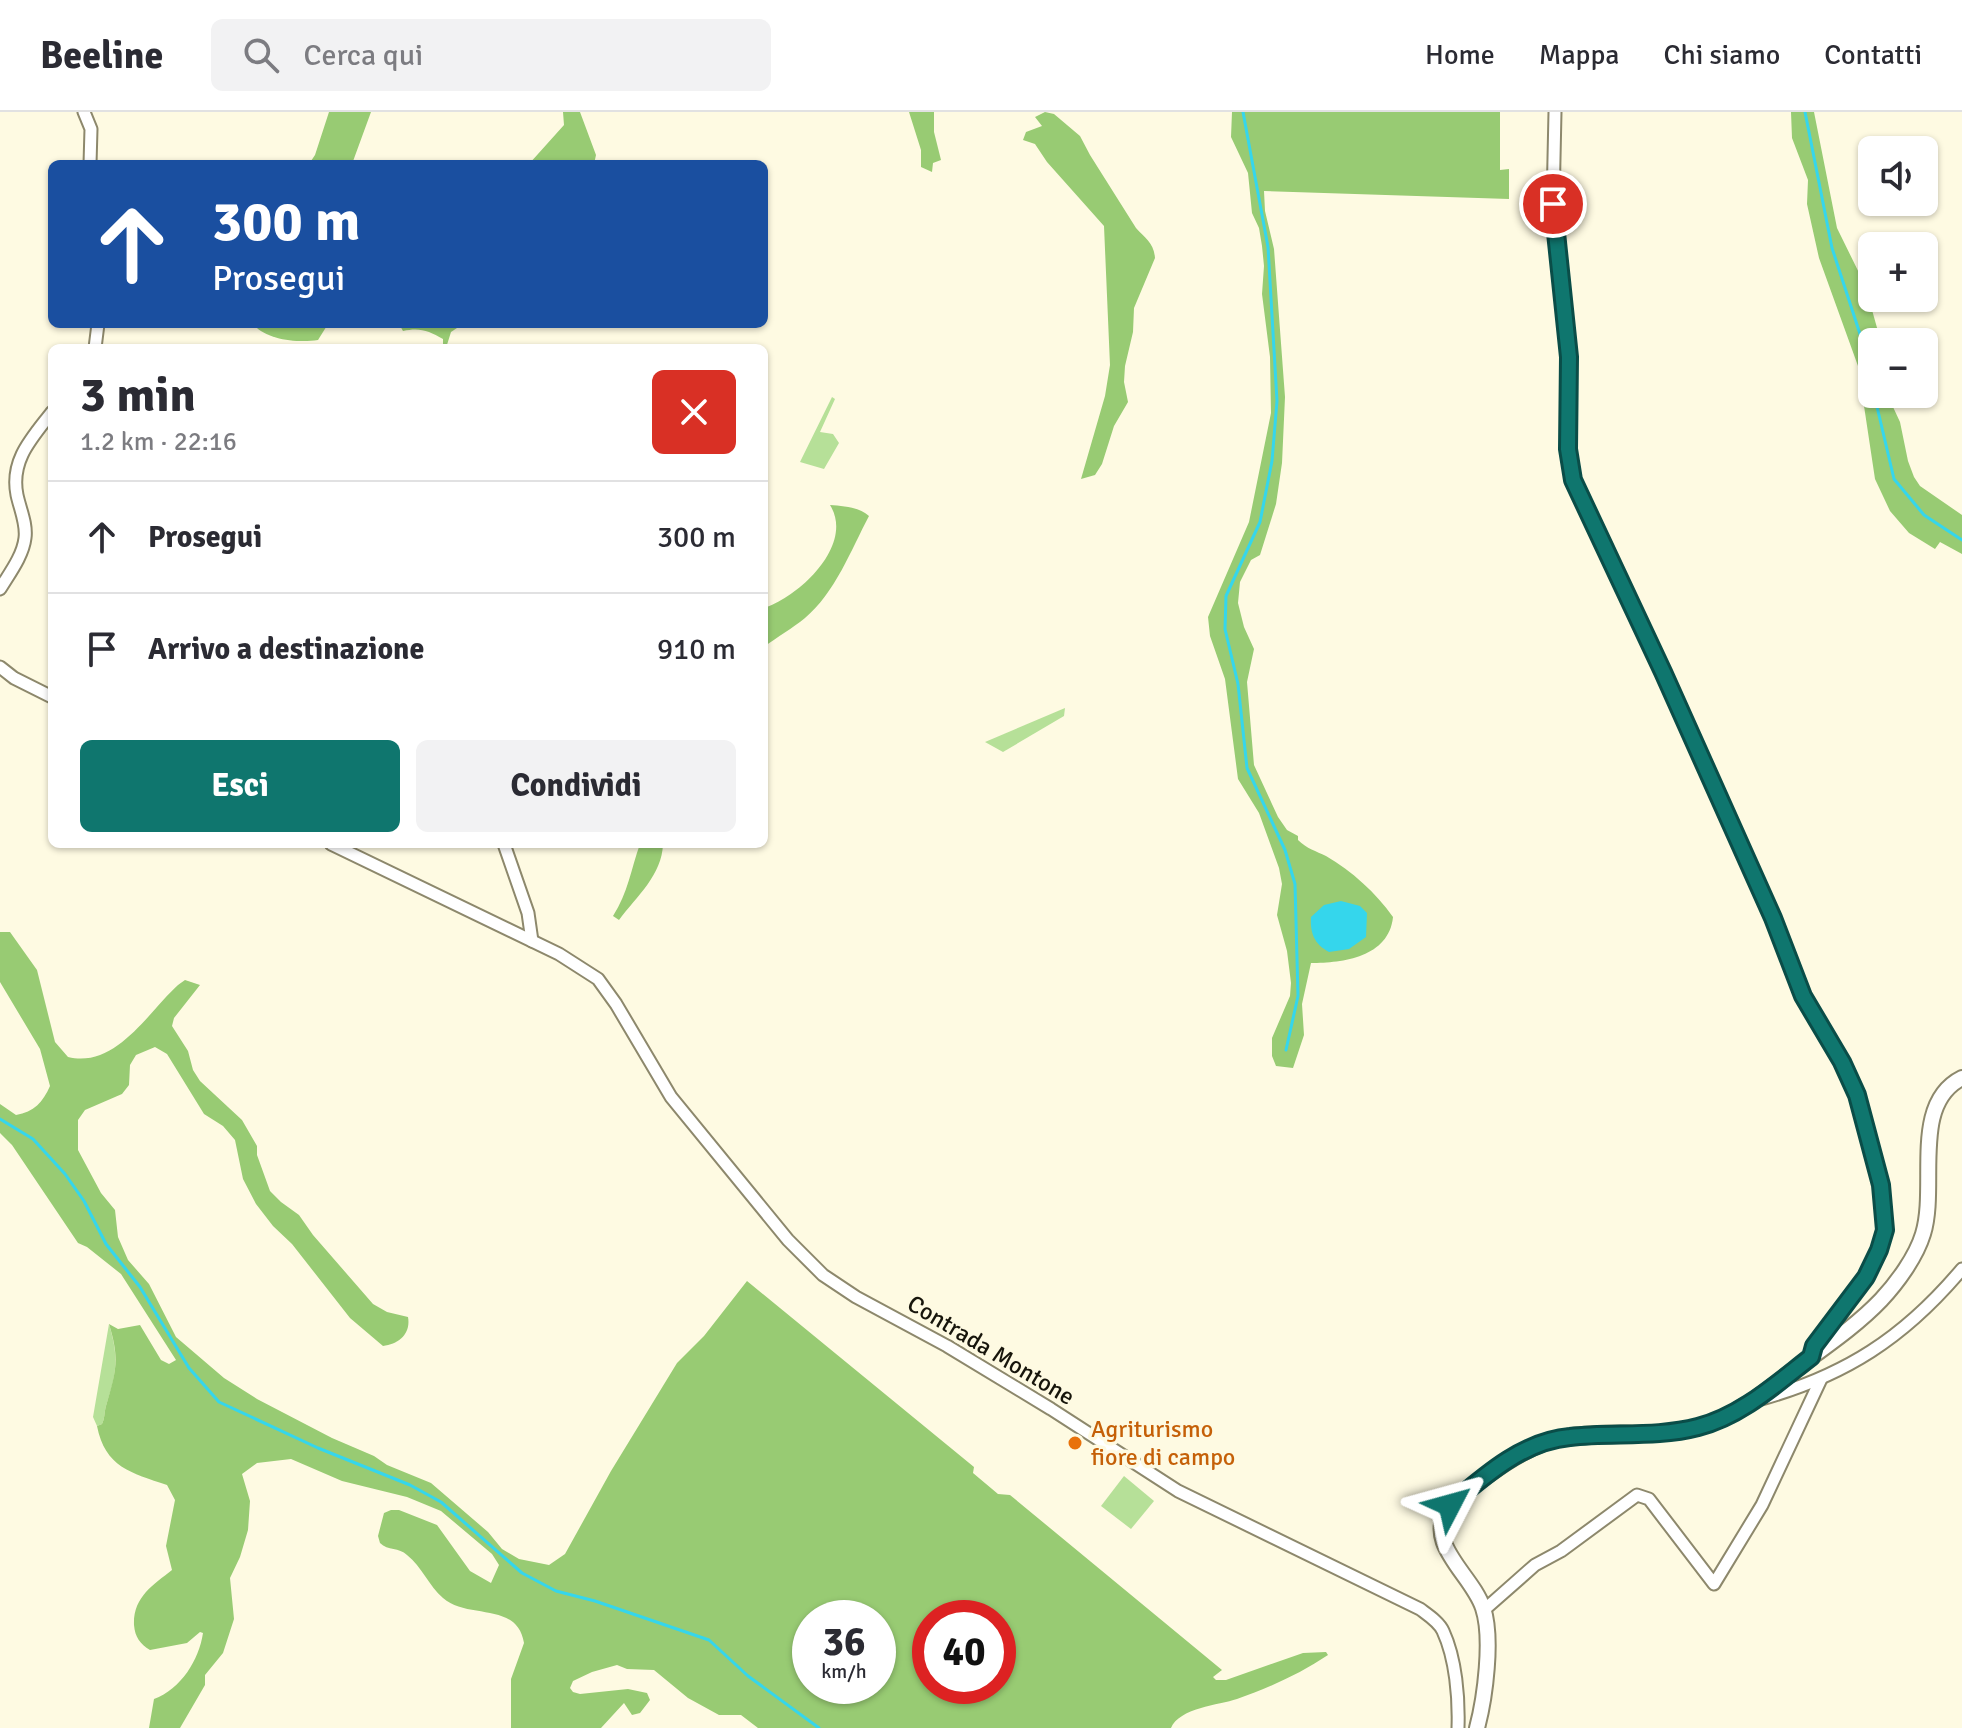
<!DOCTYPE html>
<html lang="it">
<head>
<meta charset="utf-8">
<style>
	:root { --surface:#fff; --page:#f2f2f3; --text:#2b2b33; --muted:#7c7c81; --line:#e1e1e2; --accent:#0f766e }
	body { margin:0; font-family:Signika,sans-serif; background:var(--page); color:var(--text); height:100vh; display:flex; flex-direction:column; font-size:30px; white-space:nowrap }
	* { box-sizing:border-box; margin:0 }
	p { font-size:26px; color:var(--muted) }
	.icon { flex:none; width:44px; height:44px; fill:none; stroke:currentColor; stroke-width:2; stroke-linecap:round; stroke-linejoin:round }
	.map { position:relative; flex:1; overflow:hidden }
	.sheet { position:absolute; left:48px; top:232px; width:720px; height:504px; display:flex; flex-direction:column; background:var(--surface); border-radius:12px; box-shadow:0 2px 6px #0004 }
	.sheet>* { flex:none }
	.top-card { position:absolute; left:48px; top:48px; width:720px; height:168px; border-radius:12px; box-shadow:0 2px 6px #0004; background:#1a4fa0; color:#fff; overflow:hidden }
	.buttons { position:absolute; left:1858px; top:24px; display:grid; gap:16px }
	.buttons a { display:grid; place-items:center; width:80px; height:80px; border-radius:12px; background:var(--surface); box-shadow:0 2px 6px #0004; font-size:40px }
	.speed { position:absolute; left:792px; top:1488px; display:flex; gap:16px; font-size:40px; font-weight:700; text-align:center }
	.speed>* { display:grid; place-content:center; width:104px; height:104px; border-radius:50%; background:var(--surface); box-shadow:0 2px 6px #0004; line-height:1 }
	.speed small { font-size:20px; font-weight:400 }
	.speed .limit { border:12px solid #d22; background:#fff; color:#111 }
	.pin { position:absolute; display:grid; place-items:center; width:68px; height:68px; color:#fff; margin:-34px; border:4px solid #fff; border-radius:50%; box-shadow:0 2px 8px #0007 }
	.me { position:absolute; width:88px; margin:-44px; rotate:51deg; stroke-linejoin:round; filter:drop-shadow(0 0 6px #0008) }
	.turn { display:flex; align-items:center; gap:28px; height:168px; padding:0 32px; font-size:36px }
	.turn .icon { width:104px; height:104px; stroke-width:2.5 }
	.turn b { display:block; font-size:56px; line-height:68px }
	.round { display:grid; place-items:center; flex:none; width:84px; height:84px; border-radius:12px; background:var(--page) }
	.overview { display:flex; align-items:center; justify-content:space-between; height:136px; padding:0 32px }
	h1 { font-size:48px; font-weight:700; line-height:60px }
	.button { display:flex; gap:16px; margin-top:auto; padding:16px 32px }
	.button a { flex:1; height:92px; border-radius:12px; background:var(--accent); color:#fff; font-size:32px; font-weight:700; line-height:92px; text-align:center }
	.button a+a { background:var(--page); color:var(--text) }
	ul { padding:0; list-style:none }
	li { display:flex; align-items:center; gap:24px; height:112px; padding:0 32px; border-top:2px solid var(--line) }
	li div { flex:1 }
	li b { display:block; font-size:30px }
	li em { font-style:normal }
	header { display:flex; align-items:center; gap:48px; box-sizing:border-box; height:112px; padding:0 40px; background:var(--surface); border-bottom:2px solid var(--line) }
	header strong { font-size:38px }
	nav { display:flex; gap:44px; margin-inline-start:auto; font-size:28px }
	.search { width:560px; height:72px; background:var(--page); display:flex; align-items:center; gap:20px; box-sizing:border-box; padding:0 28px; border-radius:12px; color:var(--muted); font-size:30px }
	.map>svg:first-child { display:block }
</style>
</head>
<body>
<header>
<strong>Beeline</strong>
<div class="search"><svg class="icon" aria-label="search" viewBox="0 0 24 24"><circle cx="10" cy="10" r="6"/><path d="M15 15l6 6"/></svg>Cerca qui</div>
<nav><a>Home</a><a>Mappa</a><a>Chi siamo</a><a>Contatti</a></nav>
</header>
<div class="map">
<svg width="1962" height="1616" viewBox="0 0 1962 1616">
	<rect width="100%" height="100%" fill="#fefae2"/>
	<!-- green -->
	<g fill="#b6e098">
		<path d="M832 285 835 287 820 320 833 322 839 331 824 357 800 350Z"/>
		<path d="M1065 596 1064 604 1003 640 985 630Z"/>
		<path d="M109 1212C119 1246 117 1260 106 1294 104 1301 105 1306 102 1312L97 1314 93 1305Z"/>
		<path d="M1124 1364 1154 1389 1131 1417 1101 1394Z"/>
	</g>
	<!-- forest -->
	<g fill="#98cb73" fill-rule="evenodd">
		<path d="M329 0H371L352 52H309L315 43Z"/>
		<path d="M563 0H580L596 43 594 52H529L564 13Z"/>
		<path d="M909 0H934V20L941 48 933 51 932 60 921 55V38Z"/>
		<path d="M1045 0 1054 2 1080 24 1090 43 1136 116C1145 126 1154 131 1155 146L1134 196 1133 220 1125 254 1124 270 1128 290 1114 314 1102 352 1095 363 1081 367 1105 284 1110 253 1104 114 1047 50 1035 32 1023 28 1026 20 1042 14 1035 5Z"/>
		<path d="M1232 0H1500V58L1509 57V87L1264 79 1265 99 1274 137 1285 285 1282 351 1276 392 1260 443 1251 448 1240 470 1238 491 1244 515 1254 537 1247 570 1254 653 1278 705 1287 718 1298 724V728C1307 737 1316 739 1326 744 1352 759 1376 781 1393 805 1389 845 1343 851 1311 851L1302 892 1304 923 1293 956 1276 954 1272 944V926L1290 884 1291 871 1287 839 1277 803 1282 772 1279 756 1259 701 1238 667 1225 567 1210 524 1208 505 1249 410 1271 301 1270 245 1262 182 1264 154 1262 134 1259 116 1252 101 1248 61 1231 25Z"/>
		<path d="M1791 0H1814L1837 116 1865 173 1881 230H1872V282H1887L1900 310 1908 349 1914 365 1920 374 1962 403V442L1940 430 1935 437 1909 421 1890 399 1875 367 1858 254 1819 146 1807 92 1808 68 1792 26Z"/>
		<path d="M253 212H328L318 228C298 231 266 228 253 212Z"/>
		<path d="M399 212H463L451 220 446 236H443V227C429 219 420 215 403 219Z"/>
		<path d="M830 393C843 394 859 395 869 404 851 438 835 481 805 506 793 516 777 525 764 535V496C799 485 855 433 830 393Z"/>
		<path d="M640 732H663C662 763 637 784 619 808L613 804C628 781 631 757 640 732Z"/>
		<path d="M0 820H10L37 858 55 930 68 945C116 957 149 899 178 873L185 868 200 873 174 906 172 914 188 939 193 958 200 969 242 1008 257 1034V1043L270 1079 281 1090 299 1103 313 1123 373 1192 387 1200 408 1205C411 1222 399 1232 383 1234L350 1206 292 1132 273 1114 256 1092 243 1067 235 1028 223 1014 204 1002 167 942 155 935 136 943 130 953 129 973 122 982 85 998 78 1008V1038L101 1081 115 1098 118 1125 128 1148 149 1172 176 1225 224 1266 257 1287 332 1326 374 1344 387 1353 431 1371 488 1420 502 1437 519 1447 549 1453 565 1442 611 1359 677 1251 704 1224 747 1169 974 1355 973 1361 998 1382 1010 1383 1222 1558 1213 1565 1216 1568H1226L1303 1541 1326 1540 1328 1543C1300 1562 1268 1576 1237 1587 1219 1593 1179 1596 1171 1616H758L741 1603H719L688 1586 654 1558 627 1557 617 1553 592 1560 573 1569 570 1576 573 1580 580 1582 628 1577 647 1581 650 1588 640 1601 632 1603 624 1591 601 1616H511V1567L524 1531C517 1489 468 1508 443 1486 429 1474 422 1455 407 1443 399 1435 388 1439 380 1431L378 1424 384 1401 391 1398H399L437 1413 470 1459 491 1471 499 1453 492 1442 441 1399 407 1385 342 1369 291 1347 257 1351 242 1362 250 1389 248 1418 240 1445 230 1466 234 1507 223 1541 205 1563V1573L180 1616H149L154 1587C181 1577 199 1548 203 1521L200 1520 187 1531 150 1538C140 1532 135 1525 134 1513 133 1485 153 1473 172 1458L166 1434 175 1388 167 1373C131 1361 105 1355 97 1314L102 1312C105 1306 104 1301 106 1294 116 1259 120 1248 109 1212L118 1217 140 1213 161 1248 169 1252 176 1248 121 1162 87 1135 78 1131 12 1033 0 1021V992L16 1003C34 1000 43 990 50 974L40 937 0 870ZM810 1506H878V1574H810ZM930 1506H998V1574H930Z"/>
	</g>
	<!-- water -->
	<path fill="#35d6ec" d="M1341 789 1360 794 1367 801 1366 825 1349 837 1329 840C1314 832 1310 821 1311 805L1324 793Z"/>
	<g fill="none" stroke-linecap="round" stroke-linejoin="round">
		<!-- stream -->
		<g stroke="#35d6ec" stroke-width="3">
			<path d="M1243 0 1268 135 1277 289 1272 349 1260 410 1226 484 1225 517 1238 572 1247 656 1285 738 1295 772 1298 884 1286 938"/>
			<path d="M1805 0 1832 136 1861 225 1872 273"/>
			<path d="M1874 282 1894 367 1924 403 1962 428"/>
			<path d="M0 1007 33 1027 65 1062 84 1089 106 1132 140 1175 189 1256 219 1290 318 1336 410 1373 441 1390 522 1461 556 1479 595 1489 709 1528 748 1564 819 1616"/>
		</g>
		<defs>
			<g id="minor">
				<path d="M84 0 91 17 90 52"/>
				<path d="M1555 0 1553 92 1569 245 1568 337 1573 368 1663 560 1785 834 1803 884 1852 969 1881 1073 1885 1118 1879 1138 1866 1165 1846 1194 1814 1234 1811 1245"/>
				<path d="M95 236 98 212"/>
				<path d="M0 477C9 462 23 444 25 426 27 412 20 397 17 383 10 348 32 326 52 300"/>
				<path d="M0 555 14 566 52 585"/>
				<path d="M331 732 559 842 598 867 616 892 671 985 788 1128 823 1163 856 1185 947 1234 1051 1297 1178 1379 1420 1497C1428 1503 1439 1510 1443 1519 1456 1547 1459 1586 1458 1616"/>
				<path d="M504 732 528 801 532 829"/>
				<path d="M1758 1288C1845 1264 1904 1226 1962 1157"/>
				<path d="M1484 1498 1535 1453 1561 1439 1637 1383 1649 1387 1714 1472 1762 1393 1821 1267"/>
			</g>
			<path id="tertiary" d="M1477 1616C1485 1586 1493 1526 1483 1496 1472 1462 1423 1432 1449 1395 1458 1382 1477 1371 1491 1361 1514 1344 1538 1330 1566 1325 1610 1317 1655 1327 1699 1315 1740 1303 1772 1274 1806 1249 1832 1230 1859 1211 1881 1188 1897 1171 1916 1145 1923 1122 1938 1074 1910 992 1962 966"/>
		</defs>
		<!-- minor casing -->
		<use href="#minor" stroke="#8d886c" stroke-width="15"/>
		<!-- tertiary casing -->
		<use href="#tertiary" stroke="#8d886c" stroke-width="18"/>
		<!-- minor -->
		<use href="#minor" stroke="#fff" stroke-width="11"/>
		<!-- tertiary -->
		<use href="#tertiary" stroke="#fff" stroke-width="14"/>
	</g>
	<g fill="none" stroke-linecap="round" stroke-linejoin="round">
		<defs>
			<path id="route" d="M1450 1393C1484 1364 1523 1329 1570 1325 1612 1320 1656 1326 1698 1315 1741 1304 1776 1272 1811 1245L1814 1234 1866 1165 1879 1138 1885 1118 1881 1073 1857 983 1842 950 1803 884 1773 806 1663 560 1573 368 1568 337 1569 245 1553 92"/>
		</defs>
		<!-- route casing -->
		<use href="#route" stroke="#0a4d48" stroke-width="20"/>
		<!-- route -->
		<use href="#route" stroke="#0f766e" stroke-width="14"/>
	</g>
	<!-- markers -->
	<circle fill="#e8710a" stroke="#fefae2" stroke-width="3" cx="1075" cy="1331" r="8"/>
	<g text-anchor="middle" stroke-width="7" stroke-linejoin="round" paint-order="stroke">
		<!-- street labels -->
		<g font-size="24" fill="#17150b" stroke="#fefae2">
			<text transform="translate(991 1238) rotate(31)" y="8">Contrada Montone</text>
		</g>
		<!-- food labels -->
		<g font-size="24" fill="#c56008" stroke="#fefae2" text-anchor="start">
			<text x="1091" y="1325">Agriturismo<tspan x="1091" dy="28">fiore di campo</tspan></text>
		</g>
	</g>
</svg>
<div class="buttons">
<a><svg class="icon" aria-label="sound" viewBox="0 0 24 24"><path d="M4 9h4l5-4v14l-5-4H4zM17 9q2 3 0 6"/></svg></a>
<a>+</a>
<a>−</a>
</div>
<div class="speed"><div>36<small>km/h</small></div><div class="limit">40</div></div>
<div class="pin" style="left:1553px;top:92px;background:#d93025"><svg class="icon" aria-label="arrive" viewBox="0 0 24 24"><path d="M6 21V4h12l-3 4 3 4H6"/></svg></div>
<svg class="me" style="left:1450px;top:1393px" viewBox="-20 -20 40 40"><path d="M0-17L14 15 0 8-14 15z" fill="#0f766e" stroke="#fff" stroke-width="4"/></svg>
<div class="top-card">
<div class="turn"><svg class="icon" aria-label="ahead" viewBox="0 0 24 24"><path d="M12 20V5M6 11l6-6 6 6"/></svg><div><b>300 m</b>Prosegui</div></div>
</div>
<section class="sheet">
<div class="overview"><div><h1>3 min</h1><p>1.2 km · 22:16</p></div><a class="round" style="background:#d93025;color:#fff"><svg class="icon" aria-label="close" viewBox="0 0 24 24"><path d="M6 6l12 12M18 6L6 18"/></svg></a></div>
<ul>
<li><svg class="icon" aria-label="ahead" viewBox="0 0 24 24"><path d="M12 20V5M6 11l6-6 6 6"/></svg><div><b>Prosegui</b></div><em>300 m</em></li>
<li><svg class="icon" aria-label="arrive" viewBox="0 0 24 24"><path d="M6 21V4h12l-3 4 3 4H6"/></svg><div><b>Arrivo a destinazione</b></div><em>910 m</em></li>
</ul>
<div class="button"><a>Esci</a><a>Condividi</a></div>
</section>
</div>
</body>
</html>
